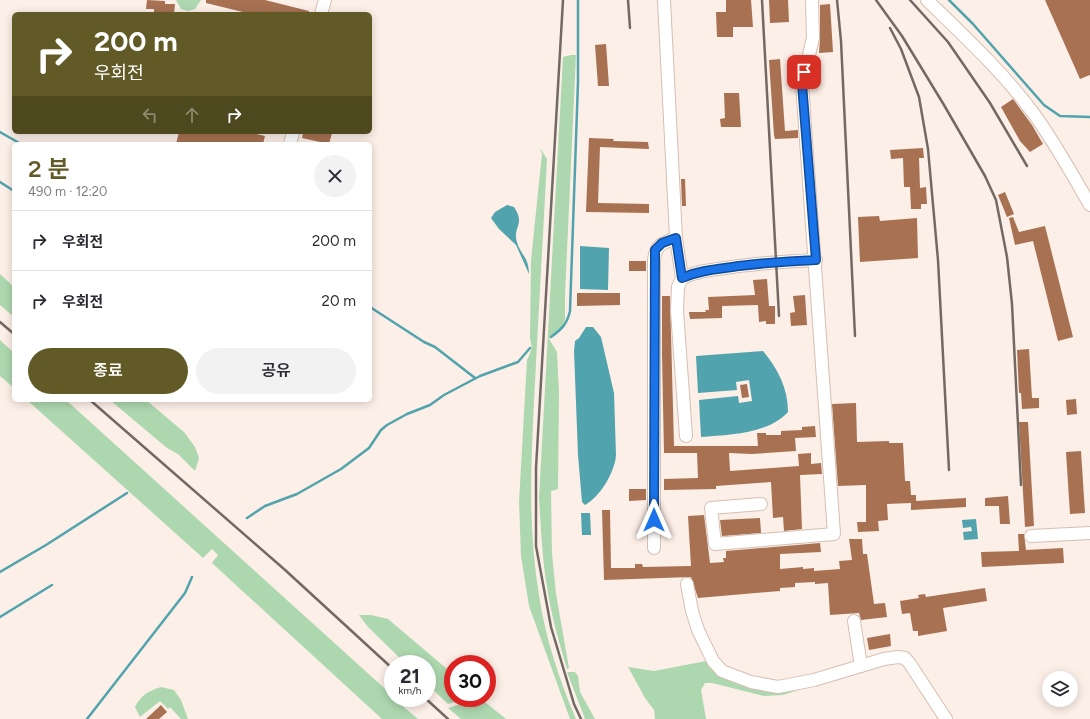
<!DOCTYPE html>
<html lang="ko">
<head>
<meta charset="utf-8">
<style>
	:root { --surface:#fff; --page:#f2f2f3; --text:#2b2b33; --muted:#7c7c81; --line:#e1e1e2; --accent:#625a26 }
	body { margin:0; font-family:Figtree,"Noto Sans KR",sans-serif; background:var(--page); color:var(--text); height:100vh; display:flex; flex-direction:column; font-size:15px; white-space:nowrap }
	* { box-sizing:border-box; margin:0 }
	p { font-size:13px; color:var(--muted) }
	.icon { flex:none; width:22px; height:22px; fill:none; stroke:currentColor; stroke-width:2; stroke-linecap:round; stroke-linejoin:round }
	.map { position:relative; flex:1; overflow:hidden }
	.drawer { position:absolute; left:12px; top:142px; width:360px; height:260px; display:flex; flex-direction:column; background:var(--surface); border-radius:6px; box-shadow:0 2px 10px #0003 }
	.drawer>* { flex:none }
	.guide { position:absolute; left:12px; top:12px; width:360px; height:122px; border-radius:6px; box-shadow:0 2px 10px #0003; background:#625a26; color:#fff; overflow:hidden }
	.fabs { position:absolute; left:1042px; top:671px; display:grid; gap:8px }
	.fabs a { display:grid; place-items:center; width:36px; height:36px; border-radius:50%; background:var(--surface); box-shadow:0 2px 10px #0003; font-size:20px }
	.speed { position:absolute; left:384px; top:655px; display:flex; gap:8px; font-size:20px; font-weight:700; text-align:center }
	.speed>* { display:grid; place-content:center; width:52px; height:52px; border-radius:50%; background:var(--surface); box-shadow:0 2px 10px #0003; line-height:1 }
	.speed small { font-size:10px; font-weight:400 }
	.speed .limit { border:6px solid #d22; background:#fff; color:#111 }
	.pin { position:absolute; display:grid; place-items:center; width:34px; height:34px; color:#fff; margin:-17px; border-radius:8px; box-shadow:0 2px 6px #0006 }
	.me { position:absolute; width:44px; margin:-22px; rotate:0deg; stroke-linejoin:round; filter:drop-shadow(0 0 3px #0008) }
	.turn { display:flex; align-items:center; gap:14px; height:84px; padding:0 16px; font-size:18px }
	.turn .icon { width:52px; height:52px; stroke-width:2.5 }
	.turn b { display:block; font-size:28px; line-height:34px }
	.lanes { display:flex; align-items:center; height:38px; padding:0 16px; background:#0003; justify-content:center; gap:20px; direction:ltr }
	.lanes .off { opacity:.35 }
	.round { display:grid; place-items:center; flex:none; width:42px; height:42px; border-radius:21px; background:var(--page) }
	.overview { display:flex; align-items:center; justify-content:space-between; height:68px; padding:0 16px }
	h1 { font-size:24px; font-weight:600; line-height:30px; color:var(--accent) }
	.button { display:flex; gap:8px; margin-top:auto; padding:8px 16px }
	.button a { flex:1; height:46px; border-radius:24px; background:var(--accent); color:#fff; font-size:16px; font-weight:600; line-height:46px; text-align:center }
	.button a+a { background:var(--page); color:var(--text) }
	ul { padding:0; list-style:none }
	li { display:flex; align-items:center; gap:12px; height:60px; padding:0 16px; border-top:1px solid var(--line) }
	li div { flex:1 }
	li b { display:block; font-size:15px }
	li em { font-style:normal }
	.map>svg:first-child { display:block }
</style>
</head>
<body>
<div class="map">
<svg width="1090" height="719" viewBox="0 0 1090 719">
	<rect width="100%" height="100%" fill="#fcefe7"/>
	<!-- green -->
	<g fill="#add8af">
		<path d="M176 0H201L195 9 188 11 181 9Z"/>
		<path d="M571 55H576L565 295V320L562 327 550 337 549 339 557 352 559 393 558 489 551 491 552 554 556 594 569 668 567 669C559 642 551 615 547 587 542 558 541 528 539 498L563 57Z"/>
		<path d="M540 148 547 159C543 240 538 320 534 401 531 466 528 530 539 595 545 637 559 679 576 719H570L529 606 521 556 519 502 527 360C531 352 533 347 530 339L531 260 542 154Z"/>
		<path d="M0 274 14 287V317L0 305Z"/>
		<path d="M0 340 14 353V388L0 376Z"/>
		<path d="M27 400H66L393 696V698L418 719H382L212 563 218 555 212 549 203 558Z"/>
		<path d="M110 400H146L184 432 195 447 199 458 195 471 178 454 167 448Z"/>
		<path d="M359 615H371L388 619 453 674V698H470L448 704 427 684V664H406L368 627Z"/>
		<path d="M706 661 756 688 885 662 783 695 764 696 712 683H705L701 690 706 719H655L654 710 645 698 628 667 654 671Z"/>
		<path d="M567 672H575L578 676 580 692 595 719H585Z"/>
		<path d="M161 687 174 690 181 700 188 719H181L170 707 168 709 160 701 140 717 135 707C141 695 148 691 161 687Z"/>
		<path d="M480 698 506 719H461L448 708Z"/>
	</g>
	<!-- water -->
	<g fill="#51a3ad">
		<path d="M507 205 514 207C526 225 512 227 517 242 521 256 529 257 529 274L516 245 499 229 491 218 495 212Z"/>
		<path d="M580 246 609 248 608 290 580 289Z"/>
		<path d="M586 327H593L601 337 614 393 616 455C615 472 600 497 585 505L582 502 578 455 574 351 575 341 579 338Z"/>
		<path d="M763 351C778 369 788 388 788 412 768 434 729 435 701 437L699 400 738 396 739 403 752 401 749 380 736 382 737 390 698 393 696 356Z"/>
		<path d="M581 513H590L591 535H582Z"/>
		<path d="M976 519 978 539 964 540 963 532 972 531 971 527 963 528 962 520Z"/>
	</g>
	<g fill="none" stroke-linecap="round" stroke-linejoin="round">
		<!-- stream -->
		<g stroke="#51a3ad" stroke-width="2.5">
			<path d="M949 0 973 24 1044 105 1060 116 1090 117"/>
			<path d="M0 132 21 144"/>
			<path d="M0 182 14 191"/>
			<path d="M370 307 424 342 435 347 475 378"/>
			<path d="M551 337C562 329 567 324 570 311L578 82V0"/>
			<path d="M247 518 265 506 297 494 341 469 369 448 381 430 387 425 407 414 430 405 444 395 480 376 518 362 530 348"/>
			<path d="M0 572 46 545 127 493"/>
			<path d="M0 617 52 585"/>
			<path d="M87 719 185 593 192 577"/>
		</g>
	</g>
	<!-- building -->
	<g fill="#a77152">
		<path d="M147 0 165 1V4H175L174 14H154V9H146Z"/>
		<path d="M206 0H265L309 11V14H251L206 3Z"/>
		<path d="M726 0H751L753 27H733V37H717L716 12H726Z"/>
		<path d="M769 0H788L789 22 770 23Z"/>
		<path d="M1045 0H1090V75L1080 79Z"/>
		<path d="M830 4 833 52 819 53 820 38V5Z"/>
		<path d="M606 44 609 86H598L595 45Z"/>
		<path d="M780 59 785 131 798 130V138L775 139 774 135 769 60Z"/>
		<path d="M724 93H739L741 127H721L720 119 725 118Z"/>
		<path d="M1013 99 1032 125 1043 144 1030 152 1020 141 1001 107Z"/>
		<path d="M179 132H248L265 136 263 144H176Z"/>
		<path d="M303 132 332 133 329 144 302 138Z"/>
		<path d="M589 138 614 139 613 141 648 142 649 149 600 147 598 203 649 204V213L586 212Z"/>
		<path d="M923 148 924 158H919L920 188 926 187 927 204H921V209H911L910 187H904L903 158 891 159 890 150Z"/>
		<path d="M681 179H685L686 206H682Z"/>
		<path d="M1005 192 1014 214 1007 217 998 195Z"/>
		<path d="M879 216 880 221 917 218 918 258 860 262 858 217Z"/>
		<path d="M1013 217 1019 232 1045 226 1073 337 1058 341 1033 241 1015 245 1009 218Z"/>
		<rect x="629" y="261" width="17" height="10"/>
		<path d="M767 279 769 306H775V324H766V321L759 322 758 305 722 306V318L690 319 689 312H706L705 310H709L708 297 755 295 753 280Z"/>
		<path d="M577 293H620V305L577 306Z"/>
		<path d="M805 295 807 325 791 326 790 313 795 312 793 296Z"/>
		<path d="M662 296H670L674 446H758L757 433H766V435H781V431L802 430V427L815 426 816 437 795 438 796 451 752 454 729 453 730 471 799 466 798 454 811 453V464L821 463 822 474 800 475 802 529 784 531 783 517 773 518 771 482 716 486V489L664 490V479L698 478 697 453H664L662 353Z"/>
		<path d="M1029 349 1032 398H1039V408L1022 409 1021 393H1019L1017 350Z"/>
		<path d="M747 384 749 397 742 398 740 385Z"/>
		<path d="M1076 399 1077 414 1067 415 1066 400Z"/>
		<path d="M856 403 857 442 889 441V443H903L905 481H910L911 495H916V501L966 498V507L911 510V503L887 504 888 520 878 521 879 531 858 532 857 522H866V485L838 486 832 404Z"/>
		<path d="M1019 422H1028L1034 526 1025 527Z"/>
		<path d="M1081 451 1085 513 1070 514 1066 452Z"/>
		<path d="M629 489H646V500L629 501Z"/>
		<path d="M1008 496 1010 524H1000L999 506H985V498Z"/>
		<path d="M602 510H610L611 568H635V564H642L643 567 691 566 688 516 704 515 710 563 724 562 723 558H726V551L820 543 821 552 780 554V569L803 567V569L814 568V571L840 569 839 561 852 560 849 539H862L863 554H867L874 604 885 603 887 617 861 620 859 613 830 615 828 583 815 584V582L795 583V587L780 588V591L698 598 691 577 604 580Z"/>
		<path d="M760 518 761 533 722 536 720 520Z"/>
		<path d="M1018 534H1024L1026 550 1063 548 1064 563 982 567 981 552 1019 551Z"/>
		<path d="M985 588 987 601 943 608 947 631 918 636V631H913L910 613 902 614 900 601 919 598 918 595 925 594 926 597Z"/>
		<path d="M890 634 891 646 869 650 867 638Z"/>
		<path d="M161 705 167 712 159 719H146Z"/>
	</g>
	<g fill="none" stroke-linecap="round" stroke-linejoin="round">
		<defs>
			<g id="minor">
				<path d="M664 0 676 238 682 278 678 287 677 311 686 436"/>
				<path d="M927 0C964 36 1003 72 1034 114 1055 143 1072 174 1090 205"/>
				<path d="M321 14 325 0"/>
				<path d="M290 144 293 132"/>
				<path d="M682 278C700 270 719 269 739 266 764 263 790 261 816 260"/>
				<path d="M761 504 711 508 715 544 834 534 802 84 813 38 812 0"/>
				<path d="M1031 536 1090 533"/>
				<path d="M654 548V260C656 244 661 244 676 238"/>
				<path d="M687 584 692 611 698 630 713 661 722 671 751 682 778 687 814 680 884 659 898 657 905 658 910 664 946 719"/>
				<path d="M854 621 861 666"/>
			</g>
		</defs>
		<!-- minor casing -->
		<use href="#minor" stroke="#d5bfb3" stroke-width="14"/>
		<!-- minor -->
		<use href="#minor" stroke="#fff" stroke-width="12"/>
		<!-- rail -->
		<g stroke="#736964" stroke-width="2.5">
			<path d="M563 0 536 468V546L551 627 574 704 581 719"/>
			<path d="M628 0 630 28"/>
			<path d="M762 0 779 316"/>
			<path d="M837 0 841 41 855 336"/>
			<path d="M876 0 902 36 944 105 985 176 996 200 1007 257 1012 304 1021 485"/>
			<path d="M910 0 948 42 990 103 1027 166"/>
			<path d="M890 28 901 49 919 97 928 149 938 260 949 470"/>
			<path d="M0 322 14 334"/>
			<path d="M90 400 284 569 393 669"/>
			<path d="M425 698 448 719"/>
		</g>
	</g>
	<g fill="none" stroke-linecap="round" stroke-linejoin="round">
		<defs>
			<path id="route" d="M654 520 655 250 662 243 676 238 682 278C700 270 719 269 739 266 764 263 790 261 816 260L802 84 804 72"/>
		</defs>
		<!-- route casing -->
		<use href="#route" stroke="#114b97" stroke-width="10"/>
		<!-- route -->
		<use href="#route" stroke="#1a73e8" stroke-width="7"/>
	</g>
</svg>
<div class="fabs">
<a><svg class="icon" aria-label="layers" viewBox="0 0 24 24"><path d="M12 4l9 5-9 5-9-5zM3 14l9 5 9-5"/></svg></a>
</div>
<div class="speed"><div>21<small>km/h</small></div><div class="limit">30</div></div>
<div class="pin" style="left:804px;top:72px;background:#d93025"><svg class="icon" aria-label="arrive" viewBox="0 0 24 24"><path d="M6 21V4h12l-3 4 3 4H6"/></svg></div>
<svg class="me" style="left:654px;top:520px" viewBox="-20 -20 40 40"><path d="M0-17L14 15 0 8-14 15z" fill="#1a73e8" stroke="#fff" stroke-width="4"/></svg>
<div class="guide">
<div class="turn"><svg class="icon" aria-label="right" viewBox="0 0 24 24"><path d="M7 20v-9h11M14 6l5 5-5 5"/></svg><div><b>200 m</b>우회전</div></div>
<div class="lanes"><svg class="icon off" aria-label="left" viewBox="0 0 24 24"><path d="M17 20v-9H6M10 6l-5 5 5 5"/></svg><svg class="icon off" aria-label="ahead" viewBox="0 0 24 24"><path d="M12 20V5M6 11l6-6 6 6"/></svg><svg class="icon" aria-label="right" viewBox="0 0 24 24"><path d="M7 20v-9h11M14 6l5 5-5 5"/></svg></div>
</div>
<section class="drawer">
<div class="overview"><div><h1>2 분</h1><p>490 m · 12:20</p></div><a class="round"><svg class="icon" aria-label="close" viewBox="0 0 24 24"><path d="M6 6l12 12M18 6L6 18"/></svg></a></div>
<ul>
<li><svg class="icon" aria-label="right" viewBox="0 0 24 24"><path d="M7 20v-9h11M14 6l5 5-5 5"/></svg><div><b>우회전</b></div><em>200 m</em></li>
<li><svg class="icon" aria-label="right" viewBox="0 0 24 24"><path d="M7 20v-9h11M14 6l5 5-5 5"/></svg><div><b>우회전</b></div><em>20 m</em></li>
</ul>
<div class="button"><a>종료</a><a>공유</a></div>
</section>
</div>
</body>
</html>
